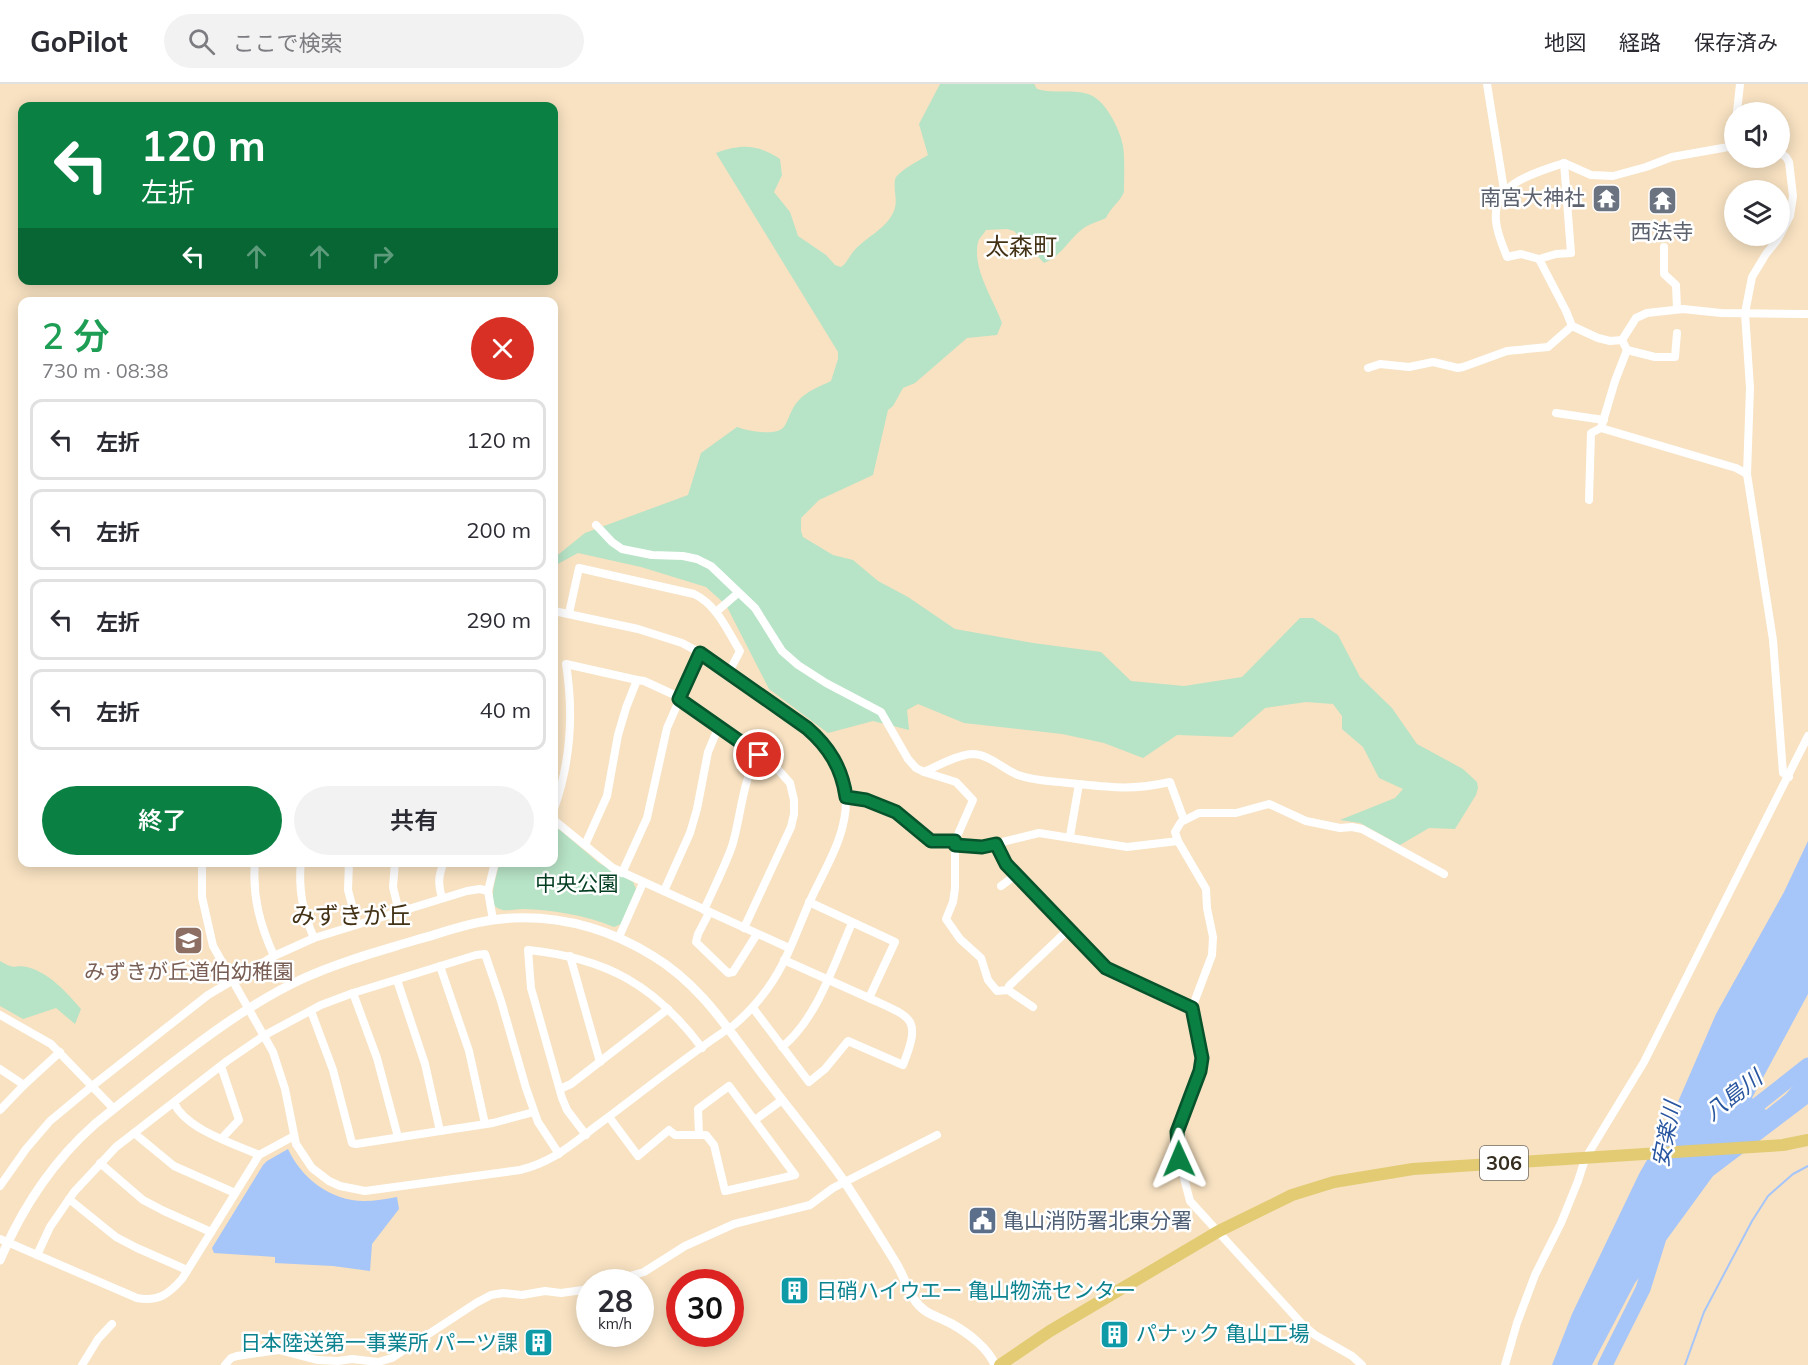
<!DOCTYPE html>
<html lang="ja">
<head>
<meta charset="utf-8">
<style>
	:root { --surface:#fff; --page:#f2f2f3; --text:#2b2b33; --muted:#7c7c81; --line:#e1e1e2; --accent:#0b8043 }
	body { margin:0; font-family:Mulish,"Noto Sans JP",sans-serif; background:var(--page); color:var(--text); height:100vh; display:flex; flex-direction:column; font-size:22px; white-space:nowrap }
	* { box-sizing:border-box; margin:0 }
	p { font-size:20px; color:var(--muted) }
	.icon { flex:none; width:33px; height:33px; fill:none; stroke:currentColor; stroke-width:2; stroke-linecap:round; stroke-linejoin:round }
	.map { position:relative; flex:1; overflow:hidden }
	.drawer { position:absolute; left:18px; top:213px; width:540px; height:570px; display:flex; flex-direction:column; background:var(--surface); border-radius:12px; box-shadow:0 3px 15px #0003 }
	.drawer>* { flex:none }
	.guide { position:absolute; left:18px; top:18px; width:540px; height:183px; border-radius:12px; box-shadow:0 3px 15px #0003; background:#0b8043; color:#fff; overflow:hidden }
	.fabs { position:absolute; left:1724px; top:18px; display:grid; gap:12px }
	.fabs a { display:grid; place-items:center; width:66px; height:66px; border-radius:50%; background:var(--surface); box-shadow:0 3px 15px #0003; font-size:30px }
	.speed { position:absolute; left:576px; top:1185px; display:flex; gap:12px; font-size:30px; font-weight:700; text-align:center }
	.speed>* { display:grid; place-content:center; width:78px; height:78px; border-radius:50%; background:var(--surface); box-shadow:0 3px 15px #0003; line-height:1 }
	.speed small { font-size:15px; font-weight:400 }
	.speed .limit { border:9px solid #d22; background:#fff; color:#111 }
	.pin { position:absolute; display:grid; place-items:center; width:51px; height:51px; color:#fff; margin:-26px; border:3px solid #fff; border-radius:50%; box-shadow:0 2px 6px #0007 }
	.me { position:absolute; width:66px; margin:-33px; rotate:359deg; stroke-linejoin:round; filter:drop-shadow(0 0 4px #0008) }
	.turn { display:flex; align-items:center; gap:21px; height:126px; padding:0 24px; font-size:27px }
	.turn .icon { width:78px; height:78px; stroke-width:2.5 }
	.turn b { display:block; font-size:42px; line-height:51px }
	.lanes { display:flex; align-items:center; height:57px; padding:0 24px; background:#0003; justify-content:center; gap:30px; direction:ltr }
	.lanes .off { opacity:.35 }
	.round { display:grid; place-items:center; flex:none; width:63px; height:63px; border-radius:32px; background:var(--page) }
	.summary { display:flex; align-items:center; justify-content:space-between; height:102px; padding:0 24px }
	h1 { font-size:36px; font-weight:600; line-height:45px; color:#1e9e55 }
	.action { display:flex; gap:12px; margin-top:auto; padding:12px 24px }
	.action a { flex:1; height:69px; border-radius:36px; background:var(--accent); color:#fff; font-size:24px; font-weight:600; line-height:69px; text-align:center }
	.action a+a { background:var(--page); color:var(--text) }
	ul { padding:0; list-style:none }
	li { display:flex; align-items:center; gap:18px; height:81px; margin:0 12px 9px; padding:0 12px; border:3px solid var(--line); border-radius:12px }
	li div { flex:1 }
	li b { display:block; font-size:22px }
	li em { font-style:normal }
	header { display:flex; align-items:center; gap:36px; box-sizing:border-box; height:84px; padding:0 30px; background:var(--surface); border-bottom:2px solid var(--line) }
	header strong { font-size:28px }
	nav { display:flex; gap:33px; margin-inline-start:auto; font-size:21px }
	.search { width:420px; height:54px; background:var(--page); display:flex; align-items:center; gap:15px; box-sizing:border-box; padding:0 21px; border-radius:33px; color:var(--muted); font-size:22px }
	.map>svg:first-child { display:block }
</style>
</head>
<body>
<header>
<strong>GoPilot</strong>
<div class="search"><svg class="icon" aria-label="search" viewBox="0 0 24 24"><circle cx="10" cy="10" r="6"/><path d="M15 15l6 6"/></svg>ここで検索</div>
<nav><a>地図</a><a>経路</a><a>保存済み</a></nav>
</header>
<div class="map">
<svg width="1808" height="1281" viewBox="0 0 1808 1281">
	<rect width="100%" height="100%" fill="#f8e2c2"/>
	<!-- green -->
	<g fill="#b7e3c6">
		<path d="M940 0H1034L1037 5C1054 10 1071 5 1088 10 1105 15 1120 45 1123 62 1125 76 1124 93 1124 108 1120 118 1110 124 1106 134 1097 138 1086 141 1080 147 1068 157 1060 173 1044 179L1014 147 1007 145 986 146C984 150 979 154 978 158 972 185 993 214 1002 239L997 251 967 254 915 299 903 304 893 322 888 326 873 391 819 416 801 434V447L803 453 833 471 853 476 878 497 908 513 955 545 1033 559 1101 568 1131 597 1184 602 1242 593 1300 534H1313L1338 551 1360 593 1392 624 1417 660 1463 685 1477 698 1478 704 1476 711 1455 745 1429 744 1400 761 1360 739 1340 736 1395 714 1403 705 1379 694 1363 663 1342 645V632L1333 620 1306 618 1265 624 1232 653 1177 651 1143 674 1104 659 1062 650 964 639 918 620 907 626 909 646 873 637 828 649 769 605 726 521 706 503 641 483 578 469 554 482V474L585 449 688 411 701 369 737 343C747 347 775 352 783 344 789 337 790 325 799 316 807 307 821 302 831 297L838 275V268L716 69C741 60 757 60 780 75L782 91 774 108 790 128 798 152 826 171 835 181 841 183C847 179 848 174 853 168 864 154 885 146 893 129 899 118 893 107 895 96 896 88 920 76 928 71L919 40Z"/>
		<path d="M554 741 599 779 633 798 636 805 621 840 614 843C585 831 554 826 523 825 515 825 503 829 496 823 488 818 497 787 500 779L554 778Z"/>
		<path d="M0 877C16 887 14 880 27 883 50 889 66 908 81 925L75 940 56 924 23 935 0 922Z"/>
	</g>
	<!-- water -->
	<g fill="#a6c5f8">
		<path d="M1808 757V910L1752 1014 1766 1026 1786 1010 1808 984V1020L1713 1092 1635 1199 1592 1281H1552L1572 1230 1639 1090 1671 1034 1716 930 1784 808Z"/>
		<path d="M288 1065C301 1094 331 1117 364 1117 375 1117 386 1115 397 1113L399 1125 372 1160 370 1187 333 1182 275 1179V1173L214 1169 212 1164 263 1081 267 1077Z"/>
	</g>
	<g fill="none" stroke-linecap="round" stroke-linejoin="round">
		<!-- stream -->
		<path stroke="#a6c5f8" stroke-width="2" d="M1685 1281 1704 1228 1752 1137 1768 1112 1793 1090 1808 1082"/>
		<!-- river -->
		<g stroke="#a6c5f8" stroke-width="15">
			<path d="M1743 1032 1808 981"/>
			<path d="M1605 1281 1643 1205 1658 1157"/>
		</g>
		<!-- minor -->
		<g stroke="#fff" stroke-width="8">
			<path d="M1487 0 1504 106"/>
			<path d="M1737 28 1740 0"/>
			<path d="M1779 68 1786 73 1789 78 1793 112 1790 132 1778 155 1766 170 1752 193 1745 229 1750 304 1747 390 1773 556 1783 689 1789 693"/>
			<path d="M1664 163V190L1676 201 1677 225"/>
			<path d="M1539 175 1556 170 1571 169 1564 79"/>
			<path d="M1622 256 1610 257 1598 254 1572 242 1566 227 1539 175 1521 170 1507 173C1503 162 1497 150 1496 137 1492 99 1535 89 1564 79L1591 91 1613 92 1646 83 1672 73 1734 62"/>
			<path d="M1627 266 1655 273H1675L1677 249"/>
			<path d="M1368 284 1380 280 1409 283 1433 278 1458 284 1463 283 1507 267 1548 263 1572 242"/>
			<path d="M1556 329 1604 336"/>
			<path d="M1601 344 1736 384 1747 390"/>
			<path d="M1589 416 1591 349 1601 344 1615 297 1627 266 1622 256 1636 234 1647 229 1683 225 1721 229 1806 230"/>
			<path d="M596 441 612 458 622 465 652 471 683 472 697 475 711 482 755 524 782 567 798 581 826 599 881 628 908 675 916 684 924 688"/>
			<path d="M716 528 738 509"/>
			<path d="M569 529 579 484 694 510C717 521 727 546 740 567L729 588"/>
			<path d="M637 596 644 597 679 613"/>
			<path d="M679 615 774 681 790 699 794 716V730L791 743 744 844"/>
			<path d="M846 713 866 716 895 728 931 757H955"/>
			<path d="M554 725C571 677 574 630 566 580L637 596 626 624 618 651 607 712 585 761"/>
			<path d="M554 736 613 784 789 864"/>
			<path d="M1070 752 1079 700"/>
			<path d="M1178 757 1127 763 1039 749 982 763 955 761V757L973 716 956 698 924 688C938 682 956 671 972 670 989 670 1003 685 1018 691 1034 697 1053 697 1069 699 1108 703 1130 707 1170 698L1184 736"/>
			<path d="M996 760 1006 780 1106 884 1192 924"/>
			<path d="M955 761V804L953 818 946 835 960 855 981 874 988 896 997 907 1008 906"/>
			<path d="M202 778V813L213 862 273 968 285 1005 296 1060 312 1084 329 1097 340 1102 365 1107 520 1086C556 1077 574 1058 603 1037 646 1005 689 970 734 941 747 930 758 918 768 904 787 878 797 846 810 817 825 784 847 752 846 714 845 685 828 662 807 644L706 572 682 559 638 545 554 527"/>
			<path d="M255 778C252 812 260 841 274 872"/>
			<path d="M301 778C298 805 303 830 314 854"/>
			<path d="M349 778 348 806 357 840"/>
			<path d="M395 778 393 803 399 828"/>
			<path d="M622 789 647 734 667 644 700 569"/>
			<path d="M1001 802 1017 790"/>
			<path d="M664 807 690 749 697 725 708 668 719 642"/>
			<path d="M442 814C438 800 438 792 444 778"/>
			<path d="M704 826C713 806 723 786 731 765 740 741 743 687 760 671"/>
			<path d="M709 829 698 850 696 858 728 889 733 888 757 850"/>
			<path d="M493 836 488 807 495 778"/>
			<path d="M619 853 643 799"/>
			<path d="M570 872 600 978"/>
			<path d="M784 876 869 914"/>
			<path d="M440 882 469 967 485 1040"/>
			<path d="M397 896 425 980 440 1047 493 1039 534 1028"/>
			<path d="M353 909 377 974 398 1053"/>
			<path d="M1033 923 1008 906 1009 902 1068 846"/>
			<path d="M753 924 809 998 825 985 848 957 903 981C922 933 912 934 869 914L895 858 809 818"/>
			<path d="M311 927 333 986 352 1059 356 1060 440 1047"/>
			<path d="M0 931 51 960 114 1025"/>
			<path d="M782 963C817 935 834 880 852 839"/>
			<path d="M221 982 239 1036 222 1054"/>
			<path d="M0 985 24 1001"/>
			<path d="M560 1005 571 1000 668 925"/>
			<path d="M174 1019C187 1046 233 1059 259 1071"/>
			<path d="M0 1026 24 1001 60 968"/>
			<path d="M609 1033 638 1072 669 1046 675 1051H699L698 1025 729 1002 795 1091 725 1107 714 1061 706 1051H699"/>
			<path d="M755 1036 782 1016"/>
			<path d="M134 1049 174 1082 235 1109"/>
			<path d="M586 1051 567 1026 562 1014 531 904 528 866C606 874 655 901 702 964"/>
			<path d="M100 1079 143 1116 164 1127 211 1148"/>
			<path d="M0 1102 26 1065 50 1037 91 1003 208 911 274 872 314 854 467 807 480 805 488 807"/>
			<path d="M69 1115 116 1153 137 1164 187 1186"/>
			<path d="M0 1155 137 1214C158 1218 169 1210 182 1195L259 1071 294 1052"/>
			<path d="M37 1171 50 1143 74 1108 116 1063 227 977 265 951 321 921 353 909 476 871 485 870 501 917 526 1004 538 1038 559 1070"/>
			<path d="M601 1198 618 1193 630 1192 644 1188 685 1162 734 1140 810 1121 833 1104 937 1051"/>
			<path d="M82 1281 98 1255 112 1240"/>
			<path d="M225 1281 231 1274 237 1272 279 1266 317 1276 338 1277 352 1275 378 1278 392 1274 476 1219 491 1211 503 1209 522 1211 545 1207 561 1209 590 1205"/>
			<path d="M1362 1281 1352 1272 1315 1251 1302 1240 1190 1117 1179 1075 1177 1048 1200 987 1202 974 1192 924 1212 871 1213 853 1207 824 1206 805 1178 757 1175 748 1181 738 1199 729H1236L1269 720 1306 737 1340 744 1352 743 1362 745 1444 790"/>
			<path d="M1505 1281 1517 1239 1535 1191 1561 1139 1578 1097 1585 1075 1644 978 1808 652"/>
		</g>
		<!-- tertiary -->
		<path stroke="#fff" stroke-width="9" d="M0 1176C22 1124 52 1078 95 1040 117 1022 140 1004 163 986 207 952 251 919 302 895 339 878 377 868 416 856 448 847 480 835 513 834 563 832 611 846 653 872 698 899 726 942 757 983 786 1022 818 1060 846 1100 863 1126 880 1153 896 1179 903 1191 907 1203 914 1215 923 1230 938 1232 952 1240 968 1249 988 1264 995 1281"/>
		<!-- trunk -->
		<path stroke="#e2cb73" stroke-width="12" d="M1000 1281 1050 1247 1219 1147 1292 1111 1334 1098 1413 1085 1783 1061 1808 1056"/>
	</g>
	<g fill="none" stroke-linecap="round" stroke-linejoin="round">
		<defs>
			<path id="route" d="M759 671 679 615 700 569 807 644C829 663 842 684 846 713L866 716 896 728 931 757H955V761L982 763 996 760 1006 780 1106 884 1192 924 1202 974 1200 987 1177 1048 1179 1075"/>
		</defs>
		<!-- route casing -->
		<use href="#route" stroke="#07532c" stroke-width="15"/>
		<!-- route -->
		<use href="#route" stroke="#0b8043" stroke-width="10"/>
	</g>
	<!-- icons -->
	<defs>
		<symbol id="temple-square" viewBox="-11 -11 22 22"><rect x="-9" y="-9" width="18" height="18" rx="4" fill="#6b7280" stroke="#fff"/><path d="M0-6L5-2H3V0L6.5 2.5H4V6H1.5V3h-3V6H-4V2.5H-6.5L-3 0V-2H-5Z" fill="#fff"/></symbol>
		<symbol id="school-square" viewBox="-11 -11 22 22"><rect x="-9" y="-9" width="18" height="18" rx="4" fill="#8d6e63" stroke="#fff"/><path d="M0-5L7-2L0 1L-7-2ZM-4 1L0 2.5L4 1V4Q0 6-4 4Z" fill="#fff"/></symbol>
		<symbol id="civic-square" viewBox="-11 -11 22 22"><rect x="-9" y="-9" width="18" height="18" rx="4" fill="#5c6f8a" stroke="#fff"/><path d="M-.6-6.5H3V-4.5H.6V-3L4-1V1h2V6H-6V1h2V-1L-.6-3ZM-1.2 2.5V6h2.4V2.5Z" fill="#fff"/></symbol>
		<symbol id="building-square" viewBox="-11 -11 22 22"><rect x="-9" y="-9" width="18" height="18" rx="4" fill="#0f9aa8" stroke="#fff"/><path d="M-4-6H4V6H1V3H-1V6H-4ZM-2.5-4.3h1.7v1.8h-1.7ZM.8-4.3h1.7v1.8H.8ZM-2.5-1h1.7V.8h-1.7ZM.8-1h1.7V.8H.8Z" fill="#fff"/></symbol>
	</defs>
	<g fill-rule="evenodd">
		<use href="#temple-square" x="1590" y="98" width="33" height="33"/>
		<use href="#temple-square" x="1646" y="100" width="33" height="33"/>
		<use href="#school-square" x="172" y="840" width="33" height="33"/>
		<use href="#civic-square" x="966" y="1120" width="33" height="33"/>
		<use href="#building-square" x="778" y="1190" width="33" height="33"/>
		<use href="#building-square" x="1098" y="1234" width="33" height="33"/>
		<use href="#building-square" x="522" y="1242" width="33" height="33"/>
	</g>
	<g text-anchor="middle" stroke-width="5" stroke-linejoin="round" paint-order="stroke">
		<!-- shield labels -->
		<rect fill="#fff" stroke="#726c63" stroke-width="1.5" x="1480" y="1062" width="48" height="34" rx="4.5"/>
		<g font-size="20" font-weight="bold" fill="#352d20">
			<text x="1504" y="1086">306</text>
		</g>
		<!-- worship labels -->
		<g font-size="21" fill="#5b616d" stroke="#fff" text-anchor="end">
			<text x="1585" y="121">南宮大神社</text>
			<text x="1662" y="155" text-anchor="middle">西法寺</text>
		</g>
		<!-- park labels -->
		<g font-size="21" fill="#003c1f" stroke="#fff">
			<text x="577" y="807">中央公園</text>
		</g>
		<!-- education labels -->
		<g font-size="21" fill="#785e54" stroke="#fff">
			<text x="189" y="895">みずきが丘道伯幼稚園</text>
		</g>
		<!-- service labels -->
		<g font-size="21" fill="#4e5e75" stroke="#fff" text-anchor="start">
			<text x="1003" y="1144">亀山消防署北東分署</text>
		</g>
		<!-- culture labels -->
		<g font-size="21" fill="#0d838f" stroke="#fff" text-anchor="start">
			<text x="816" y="1214">日硝ハイウエー 亀山物流センター</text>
			<text x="1136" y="1257">パナック 亀山工場</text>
			<text x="518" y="1266" text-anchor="end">日本陸送第一事業所 パーツ課</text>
		</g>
		<!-- water labels -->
		<g font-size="22" font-style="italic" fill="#28559f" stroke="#fff">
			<text transform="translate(1733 1011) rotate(-38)" y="8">八島川</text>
			<text transform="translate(1666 1050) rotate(-79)" y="8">安楽川</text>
		</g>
		<!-- quarter labels -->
		<g font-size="24" fill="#433216" stroke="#fff">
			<text x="1021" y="171">太森町</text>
			<text x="351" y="840">みずきが丘</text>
		</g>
	</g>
</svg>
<div class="fabs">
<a><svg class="icon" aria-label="sound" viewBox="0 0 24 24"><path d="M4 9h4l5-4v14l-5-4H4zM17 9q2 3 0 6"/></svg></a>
<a><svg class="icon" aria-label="layers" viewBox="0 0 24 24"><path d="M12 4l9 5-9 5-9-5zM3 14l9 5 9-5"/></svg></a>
</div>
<div class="speed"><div>28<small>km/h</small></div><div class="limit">30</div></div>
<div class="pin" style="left:759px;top:671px;background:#d93025"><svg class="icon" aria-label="arrive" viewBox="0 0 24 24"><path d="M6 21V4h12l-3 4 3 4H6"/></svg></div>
<svg class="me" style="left:1179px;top:1075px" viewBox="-20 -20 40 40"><path d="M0-17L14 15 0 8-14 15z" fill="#0b8043" stroke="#fff" stroke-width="4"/></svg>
<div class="guide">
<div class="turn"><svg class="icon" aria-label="left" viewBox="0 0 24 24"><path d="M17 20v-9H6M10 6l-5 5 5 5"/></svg><div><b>120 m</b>左折</div></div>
<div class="lanes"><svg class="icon" aria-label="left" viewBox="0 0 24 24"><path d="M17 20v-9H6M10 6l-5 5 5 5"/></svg><svg class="icon off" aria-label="ahead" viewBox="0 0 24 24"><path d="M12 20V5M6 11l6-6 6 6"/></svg><svg class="icon off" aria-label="ahead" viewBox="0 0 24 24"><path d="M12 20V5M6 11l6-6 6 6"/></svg><svg class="icon off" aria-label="right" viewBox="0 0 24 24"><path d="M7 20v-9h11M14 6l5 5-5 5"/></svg></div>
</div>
<section class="drawer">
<div class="summary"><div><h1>2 分</h1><p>730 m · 08:38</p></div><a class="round" style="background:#d93025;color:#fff"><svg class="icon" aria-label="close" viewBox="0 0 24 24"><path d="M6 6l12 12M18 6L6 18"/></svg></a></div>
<ul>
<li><svg class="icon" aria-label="left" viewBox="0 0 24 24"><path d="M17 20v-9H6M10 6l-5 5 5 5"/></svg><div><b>左折</b></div><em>120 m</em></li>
<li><svg class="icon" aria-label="left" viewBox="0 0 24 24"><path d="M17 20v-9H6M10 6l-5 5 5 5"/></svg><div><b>左折</b></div><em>200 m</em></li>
<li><svg class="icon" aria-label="left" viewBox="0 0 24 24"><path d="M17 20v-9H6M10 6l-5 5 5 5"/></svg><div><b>左折</b></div><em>290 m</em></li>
<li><svg class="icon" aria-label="left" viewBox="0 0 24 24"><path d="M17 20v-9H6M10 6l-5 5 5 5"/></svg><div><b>左折</b></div><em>40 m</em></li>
</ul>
<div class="action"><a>終了</a><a>共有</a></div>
</section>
</div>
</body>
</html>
